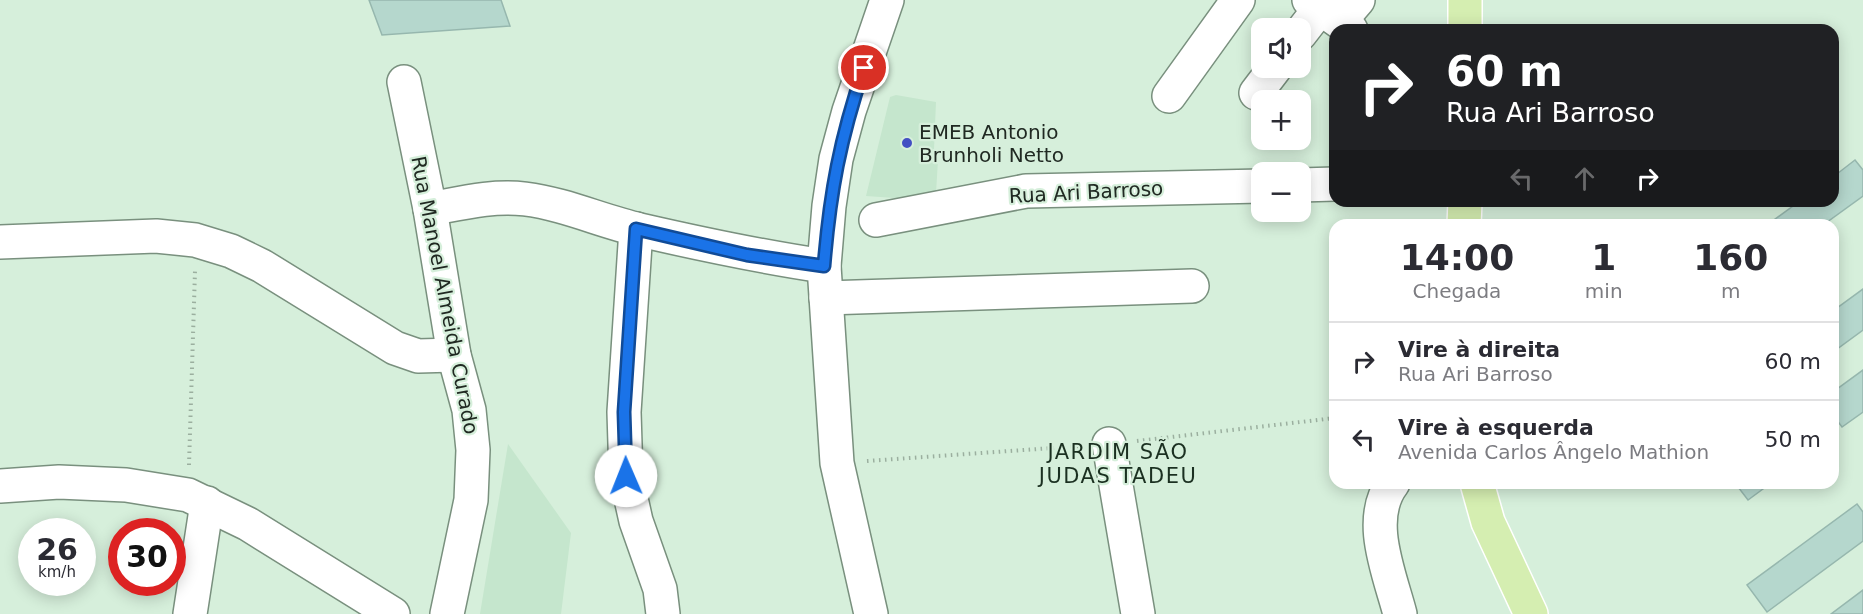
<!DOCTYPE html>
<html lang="pt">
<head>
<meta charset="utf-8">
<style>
	:root { --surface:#fff; --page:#f2f2f3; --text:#2b2b33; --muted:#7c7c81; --line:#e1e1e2 }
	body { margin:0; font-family:"DejaVu Sans",sans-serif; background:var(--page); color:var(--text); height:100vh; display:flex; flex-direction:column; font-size:22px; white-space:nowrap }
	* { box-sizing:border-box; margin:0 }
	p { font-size:20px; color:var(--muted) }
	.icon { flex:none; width:33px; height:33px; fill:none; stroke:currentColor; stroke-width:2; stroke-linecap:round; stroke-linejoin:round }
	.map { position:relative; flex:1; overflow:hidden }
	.sheet { position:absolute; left:1329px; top:219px; width:510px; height:270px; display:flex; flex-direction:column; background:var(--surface); border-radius:18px; box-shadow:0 3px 15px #0003 }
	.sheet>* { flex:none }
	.hud { position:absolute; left:1329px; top:24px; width:510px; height:183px; border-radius:18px; box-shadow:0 3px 15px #0003; background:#202124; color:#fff; overflow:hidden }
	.buttons { position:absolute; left:1251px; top:18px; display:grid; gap:12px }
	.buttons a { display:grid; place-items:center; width:60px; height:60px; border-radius:12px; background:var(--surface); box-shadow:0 3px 15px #0003; font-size:30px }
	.speed { position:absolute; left:18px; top:518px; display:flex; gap:12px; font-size:30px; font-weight:700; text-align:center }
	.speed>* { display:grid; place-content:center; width:78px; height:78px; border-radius:50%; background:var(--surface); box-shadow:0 3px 15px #0003; line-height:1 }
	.speed small { font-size:15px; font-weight:400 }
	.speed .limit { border:9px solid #d22; background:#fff; color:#111 }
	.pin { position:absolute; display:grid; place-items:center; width:51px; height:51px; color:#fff; margin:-26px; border:3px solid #fff; border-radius:50%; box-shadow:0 2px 6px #0007 }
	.me { position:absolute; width:66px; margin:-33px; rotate:359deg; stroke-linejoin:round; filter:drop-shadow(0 0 4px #0008) }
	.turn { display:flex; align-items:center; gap:21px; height:126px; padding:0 18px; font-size:27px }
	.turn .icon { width:78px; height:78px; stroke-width:2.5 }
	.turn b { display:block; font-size:42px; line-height:51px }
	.lanes { display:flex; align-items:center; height:57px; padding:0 18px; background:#0003; justify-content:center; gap:30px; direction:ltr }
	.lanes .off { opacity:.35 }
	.eta { display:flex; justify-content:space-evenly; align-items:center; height:102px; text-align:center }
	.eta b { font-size:36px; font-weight:600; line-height:42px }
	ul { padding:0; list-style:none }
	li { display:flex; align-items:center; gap:18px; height:78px; padding:0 18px; border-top:2px solid var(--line) }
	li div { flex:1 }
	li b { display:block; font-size:22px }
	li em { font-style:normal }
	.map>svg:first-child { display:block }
</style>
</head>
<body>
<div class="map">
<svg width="1863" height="614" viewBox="0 0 1863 614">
	<rect width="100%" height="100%" fill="#d6efdb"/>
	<!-- built -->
	<g fill="#c5e6cd">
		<path d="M896 95 936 102 934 149 938 160 936 193 909 199 866 196 890 97Z"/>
		<path d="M508 444 571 533 561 614H480Z"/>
	</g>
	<!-- building -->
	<g fill="#b5d7cd" stroke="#96b7ae" stroke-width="1.5">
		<path d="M369 0H501L510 26 382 35Z"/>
		<path d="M1855 160 1863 170V196L1823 225H1767L1800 201H1833V177Z"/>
		<path d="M1863 289V330L1833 352V311Z"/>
		<path d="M1863 370V412L1842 427 1833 415V392Z"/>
		<path d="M1735 483H1771L1748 500Z"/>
		<path d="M1857 504 1863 512V541L1767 612 1747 585Z"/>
		<path d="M1863 590V614H1831Z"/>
	</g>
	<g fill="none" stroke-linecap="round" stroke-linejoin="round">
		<defs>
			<g id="minor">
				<path d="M1309 0 1351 30"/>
				<path d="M1340 21 1358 0"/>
				<path d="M1300 34 1321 7"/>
				<path d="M404 82 430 209 454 355 469 410 473 450 471 500 447 614"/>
				<path d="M1256 93 1275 68"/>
				<path d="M1169 96 1238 0"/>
				<path d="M1300 185 1335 184"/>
				<path d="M430 209C462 203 493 195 525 199 565 204 601 221 640 230 701 244 762 257 824 266"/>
				<path d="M876 220 1026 191 1262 186"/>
				<path d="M636 229 624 412 626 476 636 521 660 589 663 614"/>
				<path d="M0 242 156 236 195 240 231 251 262 266 395 348 418 356 454 355"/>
				<path d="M826 298 1192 286"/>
				<path d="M1109 444 1138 614"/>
				<path d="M1393 483C1365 519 1390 575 1400 614"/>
				<path d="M0 486 59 482 126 485 188 495 248 524 393 614"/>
				<path d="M190 614 207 503"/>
				<path d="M871 614 837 463 824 266 829 206 836 159 849 111 887 0"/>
			</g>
			<g id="major">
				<path d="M1465 0V30"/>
				<path d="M1464 225 1465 201"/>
				<path d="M1477 483 1488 522 1531 614"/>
			</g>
		</defs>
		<!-- minor casing -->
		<use href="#minor" stroke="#79907e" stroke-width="36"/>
		<!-- major casing -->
		<use href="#major" stroke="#fff" stroke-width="36"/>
		<!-- path -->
		<g stroke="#9baf9f" stroke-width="4" stroke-dasharray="1.5 4.5" stroke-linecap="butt">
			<path d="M1137 441 1335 418"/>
			<path d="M867 461 1081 446"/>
			<path d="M189 465 195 271"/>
		</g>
		<!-- minor -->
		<use href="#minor" stroke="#fff" stroke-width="33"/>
		<!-- major -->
		<use href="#major" stroke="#d5eeb1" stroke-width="33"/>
	</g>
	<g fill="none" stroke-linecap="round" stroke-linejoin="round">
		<defs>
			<path id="route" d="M626 476 624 412 636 229 747 255 824 266C830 192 840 139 864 68"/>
		</defs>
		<!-- route casing -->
		<use href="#route" stroke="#114b97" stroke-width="15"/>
		<!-- route -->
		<use href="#route" stroke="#1a73e8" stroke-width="10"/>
	</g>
	<!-- markers -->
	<circle fill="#434fc3" stroke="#d6efdb" stroke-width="2" cx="907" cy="143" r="6"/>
	<g text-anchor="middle" stroke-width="4.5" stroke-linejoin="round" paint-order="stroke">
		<!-- poi labels -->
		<g font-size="20" fill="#202922" stroke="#d6efdb" text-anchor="start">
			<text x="919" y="139">EMEB Antonio<tspan x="919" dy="23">Brunholi Netto</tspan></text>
		</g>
		<!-- street labels -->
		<g font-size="20" fill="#202922" stroke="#d6efdb">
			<text transform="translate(1086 192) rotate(-3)" y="7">Rua Ari Barroso</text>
			<text transform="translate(445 295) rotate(79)" y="7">Rua Manoel Almeida Curado</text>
		</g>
		<!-- neighbourhood labels -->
		<g font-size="21" letter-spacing="1.5" fill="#1b3021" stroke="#d6efdb">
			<text x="1118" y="459">JARDIM SÃO<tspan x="1118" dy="24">JUDAS TADEU</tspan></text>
		</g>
	</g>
</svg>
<div class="buttons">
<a><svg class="icon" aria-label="sound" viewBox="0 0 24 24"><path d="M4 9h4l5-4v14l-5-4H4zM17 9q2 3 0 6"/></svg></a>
<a>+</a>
<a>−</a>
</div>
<div class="speed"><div>26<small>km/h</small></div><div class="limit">30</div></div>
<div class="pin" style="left:864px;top:68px;background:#d93025"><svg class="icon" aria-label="arrive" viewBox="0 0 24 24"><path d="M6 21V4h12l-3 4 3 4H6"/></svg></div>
<svg class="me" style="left:626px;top:476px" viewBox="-20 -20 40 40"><circle r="19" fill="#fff"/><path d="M0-13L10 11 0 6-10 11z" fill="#1a73e8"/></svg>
<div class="hud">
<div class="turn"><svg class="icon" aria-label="right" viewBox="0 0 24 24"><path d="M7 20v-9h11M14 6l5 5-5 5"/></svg><div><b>60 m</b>Rua Ari Barroso</div></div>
<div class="lanes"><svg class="icon off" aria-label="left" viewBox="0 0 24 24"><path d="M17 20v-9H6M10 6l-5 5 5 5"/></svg><svg class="icon off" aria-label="ahead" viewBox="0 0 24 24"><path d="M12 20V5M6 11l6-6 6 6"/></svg><svg class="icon" aria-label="right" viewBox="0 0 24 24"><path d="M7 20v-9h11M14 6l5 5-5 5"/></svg></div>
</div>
<section class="sheet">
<div class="eta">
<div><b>14:00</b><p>Chegada</p></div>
<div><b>1</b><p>min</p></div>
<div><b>160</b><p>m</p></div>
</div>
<ul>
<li><svg class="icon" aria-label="right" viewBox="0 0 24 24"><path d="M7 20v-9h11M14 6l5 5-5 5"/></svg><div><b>Vire à direita</b><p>Rua Ari Barroso</p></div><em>60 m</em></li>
<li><svg class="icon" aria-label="left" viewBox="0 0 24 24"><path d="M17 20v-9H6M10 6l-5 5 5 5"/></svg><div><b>Vire à esquerda</b><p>Avenida Carlos Ângelo Mathion</p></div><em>50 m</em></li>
</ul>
</section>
</div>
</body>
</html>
